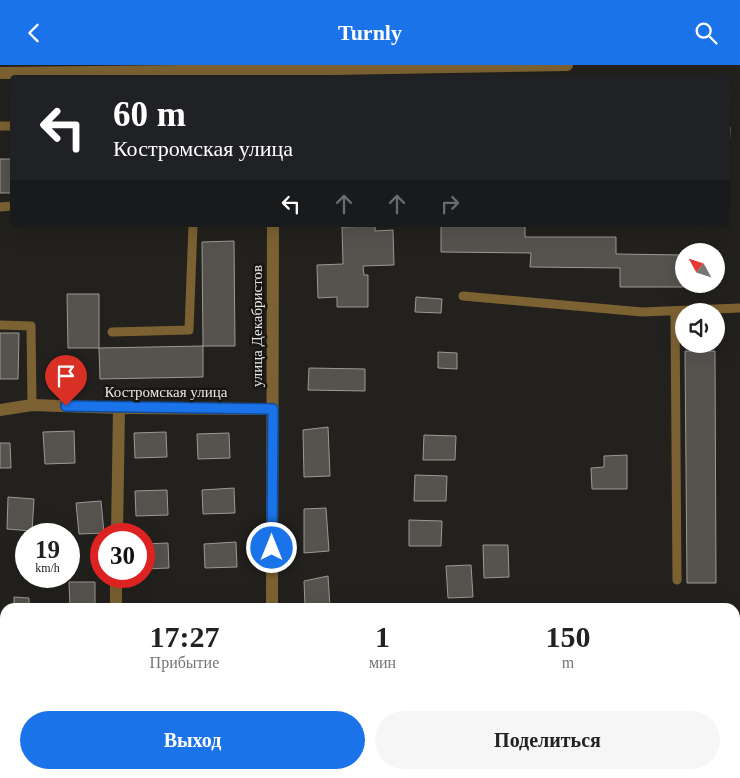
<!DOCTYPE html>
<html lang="ru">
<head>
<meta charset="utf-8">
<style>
	:root { --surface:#fff; --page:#f6f6f6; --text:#222; --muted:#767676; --accent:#1a73e8 }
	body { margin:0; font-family:"Times New Roman",serif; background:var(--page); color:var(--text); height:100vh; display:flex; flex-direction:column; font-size:19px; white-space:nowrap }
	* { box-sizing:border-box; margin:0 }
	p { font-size:16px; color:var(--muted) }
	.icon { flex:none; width:28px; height:28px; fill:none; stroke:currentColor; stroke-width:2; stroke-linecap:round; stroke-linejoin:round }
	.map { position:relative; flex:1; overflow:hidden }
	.panel { position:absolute; left:0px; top:538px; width:740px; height:176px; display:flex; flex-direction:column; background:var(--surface); border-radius:15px 15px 0 0; box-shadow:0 5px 20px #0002 }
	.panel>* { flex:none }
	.banner { position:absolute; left:10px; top:10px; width:720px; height:152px; border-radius:5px; box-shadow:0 5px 20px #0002; background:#202124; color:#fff; overflow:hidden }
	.needle { width:32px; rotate:310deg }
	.fabs { position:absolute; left:675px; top:178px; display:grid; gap:10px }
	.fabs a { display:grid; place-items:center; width:50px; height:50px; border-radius:50%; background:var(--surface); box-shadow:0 5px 20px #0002; font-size:25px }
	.speed { position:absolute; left:15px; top:458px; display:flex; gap:10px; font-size:25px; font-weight:700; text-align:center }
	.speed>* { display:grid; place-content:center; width:65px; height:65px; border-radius:50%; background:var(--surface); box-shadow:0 5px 20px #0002; line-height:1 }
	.speed small { font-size:12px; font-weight:400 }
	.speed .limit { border:8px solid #d22; background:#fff; color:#111 }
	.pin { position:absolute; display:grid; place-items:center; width:42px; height:42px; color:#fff; margin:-51px -21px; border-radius:50% 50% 50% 0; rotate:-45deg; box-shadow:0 0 5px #0007 }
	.pin .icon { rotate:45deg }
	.me { position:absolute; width:55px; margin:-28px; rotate:0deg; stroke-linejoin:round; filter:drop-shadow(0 0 4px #0008) }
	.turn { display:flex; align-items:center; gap:18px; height:105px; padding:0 20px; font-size:22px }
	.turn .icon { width:65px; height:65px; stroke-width:2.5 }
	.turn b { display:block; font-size:35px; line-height:42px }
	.lanes { display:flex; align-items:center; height:48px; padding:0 20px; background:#0003; justify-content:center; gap:25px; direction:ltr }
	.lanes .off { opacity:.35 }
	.eta { display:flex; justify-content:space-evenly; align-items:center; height:85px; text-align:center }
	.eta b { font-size:30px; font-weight:600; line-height:35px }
	.button { display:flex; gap:10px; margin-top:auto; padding:10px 20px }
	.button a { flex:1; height:58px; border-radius:30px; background:var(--accent); color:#fff; font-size:20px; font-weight:600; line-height:58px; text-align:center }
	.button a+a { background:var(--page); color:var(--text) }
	header { display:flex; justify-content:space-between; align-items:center; height:65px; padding:0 20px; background:var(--accent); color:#fff; font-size:22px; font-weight:600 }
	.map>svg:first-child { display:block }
</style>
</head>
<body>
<header><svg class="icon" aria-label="back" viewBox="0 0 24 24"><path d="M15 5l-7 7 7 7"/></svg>Turnly<svg class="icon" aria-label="search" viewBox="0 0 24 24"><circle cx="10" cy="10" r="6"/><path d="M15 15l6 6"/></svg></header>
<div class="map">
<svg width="740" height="713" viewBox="0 0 740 713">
	<rect width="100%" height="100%" fill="#23211d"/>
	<!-- building -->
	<g fill="#56534f" stroke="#9c9994">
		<path d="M728 62H730L728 118Z"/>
		<rect x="0" y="94" width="12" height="34"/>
		<path d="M441 160H525V172H616V189L684 190V219H715V222H620V203L530 202 531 188 441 187Z"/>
		<path d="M375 161V166L393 165 394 200 363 201 364 210H368V242H337V232L318 233 317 200 343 199 342 162Z"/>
		<path d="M234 176 235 281H203L202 177Z"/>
		<path d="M67 229H99V283H68Z"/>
		<path d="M416 232 442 234 441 248 415 247Z"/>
		<path d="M0 268H19L18 314H0Z"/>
		<path d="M203 281V312L100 314 99 283Z"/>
		<path d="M685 286H715L716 518H687Z"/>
		<path d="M438 287 457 288V304L438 303Z"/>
		<path d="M309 303 365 304V326L308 325Z"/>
		<path d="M328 362 330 411 304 412 303 365Z"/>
		<path d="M74 366 75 398 45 399 43 367Z"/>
		<path d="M166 367 167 392 135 393 134 368Z"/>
		<path d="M229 368 230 393 198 394 197 369Z"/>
		<path d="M424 370 456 371 455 395H423Z"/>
		<path d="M0 378H10L11 403H0Z"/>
		<path d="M627 390V424H592L591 403 604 402V391Z"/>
		<path d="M415 410 447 411 446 436H414Z"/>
		<path d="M234 423 235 448 203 449 202 425Z"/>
		<path d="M167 425 168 450 136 451 135 426Z"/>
		<path d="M8 432 34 434 32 466 7 464Z"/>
		<path d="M101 436 104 468 79 469 76 438Z"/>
		<path d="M326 443 329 486 304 488V444Z"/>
		<path d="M409 455 442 456 441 481H409Z"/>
		<path d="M236 477 237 502 205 503 204 479Z"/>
		<path d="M168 478 169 503 144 504V479Z"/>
		<path d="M483 480H508L509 512 484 513Z"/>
		<path d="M471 500 473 532 448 533 446 501Z"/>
		<path d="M328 511 330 542H305L304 516Z"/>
		<path d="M69 517H95V542H70Z"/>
		<path d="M14 532 29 533V542H7V541H14Z"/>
		<path d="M171 539V542H139V540Z"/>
		<path d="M700 540 733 541V542H700Z"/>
		<path d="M5 595V621H0V596Z"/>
		<rect x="23" y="709" width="32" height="4"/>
		<path d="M72 709H96L97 713H72Z"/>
		<path d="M129 709H161L162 713H129Z"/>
		<rect x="203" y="709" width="25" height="4"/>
		<rect x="308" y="709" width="25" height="4"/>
		<rect x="370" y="709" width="25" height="4"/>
		<rect x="409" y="709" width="25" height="4"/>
		<rect x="460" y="709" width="25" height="4"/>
		<rect x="497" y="709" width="25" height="4"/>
		<rect x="551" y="709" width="25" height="4"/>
		<rect x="588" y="709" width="25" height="4"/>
		<rect x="645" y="709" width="25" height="4"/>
		<rect x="692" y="709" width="32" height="4"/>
	</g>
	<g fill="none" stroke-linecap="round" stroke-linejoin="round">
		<!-- lane -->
		<g stroke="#7c6232" stroke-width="9">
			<path d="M0 61H12"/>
			<path d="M0 142 12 141"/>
			<path d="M463 231 642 247 740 243"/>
			<path d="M675 246 677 515"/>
			<path d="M0 260 31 261 32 340"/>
			<path d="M112 267 189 265 193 160"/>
		</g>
		<!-- street -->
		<g stroke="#7c6232" stroke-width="12">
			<path d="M0 8 273 5 567 0"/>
			<path d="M0 345 32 340 119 343 273 344"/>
			<path d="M117 469 119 343"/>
			<path d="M116 542V511"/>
			<path d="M272 542 273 160"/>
			<path d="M0 653H5"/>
			<path d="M735 653H740"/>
			<path d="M274 709 275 713"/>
		</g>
	</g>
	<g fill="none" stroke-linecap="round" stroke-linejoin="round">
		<defs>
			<path id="route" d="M66 341 273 344 272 483"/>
		</defs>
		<!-- route casing -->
		<use href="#route" stroke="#114b97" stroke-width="12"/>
		<!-- route -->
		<use href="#route" stroke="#1a73e8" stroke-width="9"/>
	</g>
	<g text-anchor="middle" stroke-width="5" stroke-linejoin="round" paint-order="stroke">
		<!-- street labels -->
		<g font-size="15" fill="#e9e7e5" stroke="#191714">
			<text transform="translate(257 261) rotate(-90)" y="5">улица Декабристов</text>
			<text x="166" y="332">Костромская улица</text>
		</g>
	</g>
</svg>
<div class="fabs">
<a><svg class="needle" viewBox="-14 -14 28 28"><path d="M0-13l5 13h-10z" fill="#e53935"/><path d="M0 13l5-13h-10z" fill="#767676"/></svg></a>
<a><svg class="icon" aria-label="sound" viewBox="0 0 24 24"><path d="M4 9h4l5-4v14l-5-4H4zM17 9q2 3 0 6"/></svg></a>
</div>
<div class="speed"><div>19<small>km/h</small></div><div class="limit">30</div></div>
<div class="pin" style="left:66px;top:341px;background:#d93025"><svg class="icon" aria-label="arrive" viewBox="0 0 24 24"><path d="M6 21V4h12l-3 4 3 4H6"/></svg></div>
<svg class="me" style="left:272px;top:483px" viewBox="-20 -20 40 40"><circle r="17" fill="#1a73e8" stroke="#fff" stroke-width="3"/><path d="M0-11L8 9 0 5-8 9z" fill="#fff"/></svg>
<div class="banner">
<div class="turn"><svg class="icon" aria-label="left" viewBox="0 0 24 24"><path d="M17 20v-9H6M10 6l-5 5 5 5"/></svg><div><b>60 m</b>Костромская улица</div></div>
<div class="lanes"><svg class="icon" aria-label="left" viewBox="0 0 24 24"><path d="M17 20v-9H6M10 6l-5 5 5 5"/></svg><svg class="icon off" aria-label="ahead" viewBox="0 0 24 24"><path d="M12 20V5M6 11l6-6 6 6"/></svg><svg class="icon off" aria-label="ahead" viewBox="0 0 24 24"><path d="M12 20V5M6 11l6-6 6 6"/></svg><svg class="icon off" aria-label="right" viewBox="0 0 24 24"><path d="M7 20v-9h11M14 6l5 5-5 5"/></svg></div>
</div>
<section class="panel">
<div class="eta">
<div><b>17:27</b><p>Прибытие</p></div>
<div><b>1</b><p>мин</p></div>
<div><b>150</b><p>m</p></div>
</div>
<div class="button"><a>Выход</a><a>Поделиться</a></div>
</section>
</div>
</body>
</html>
